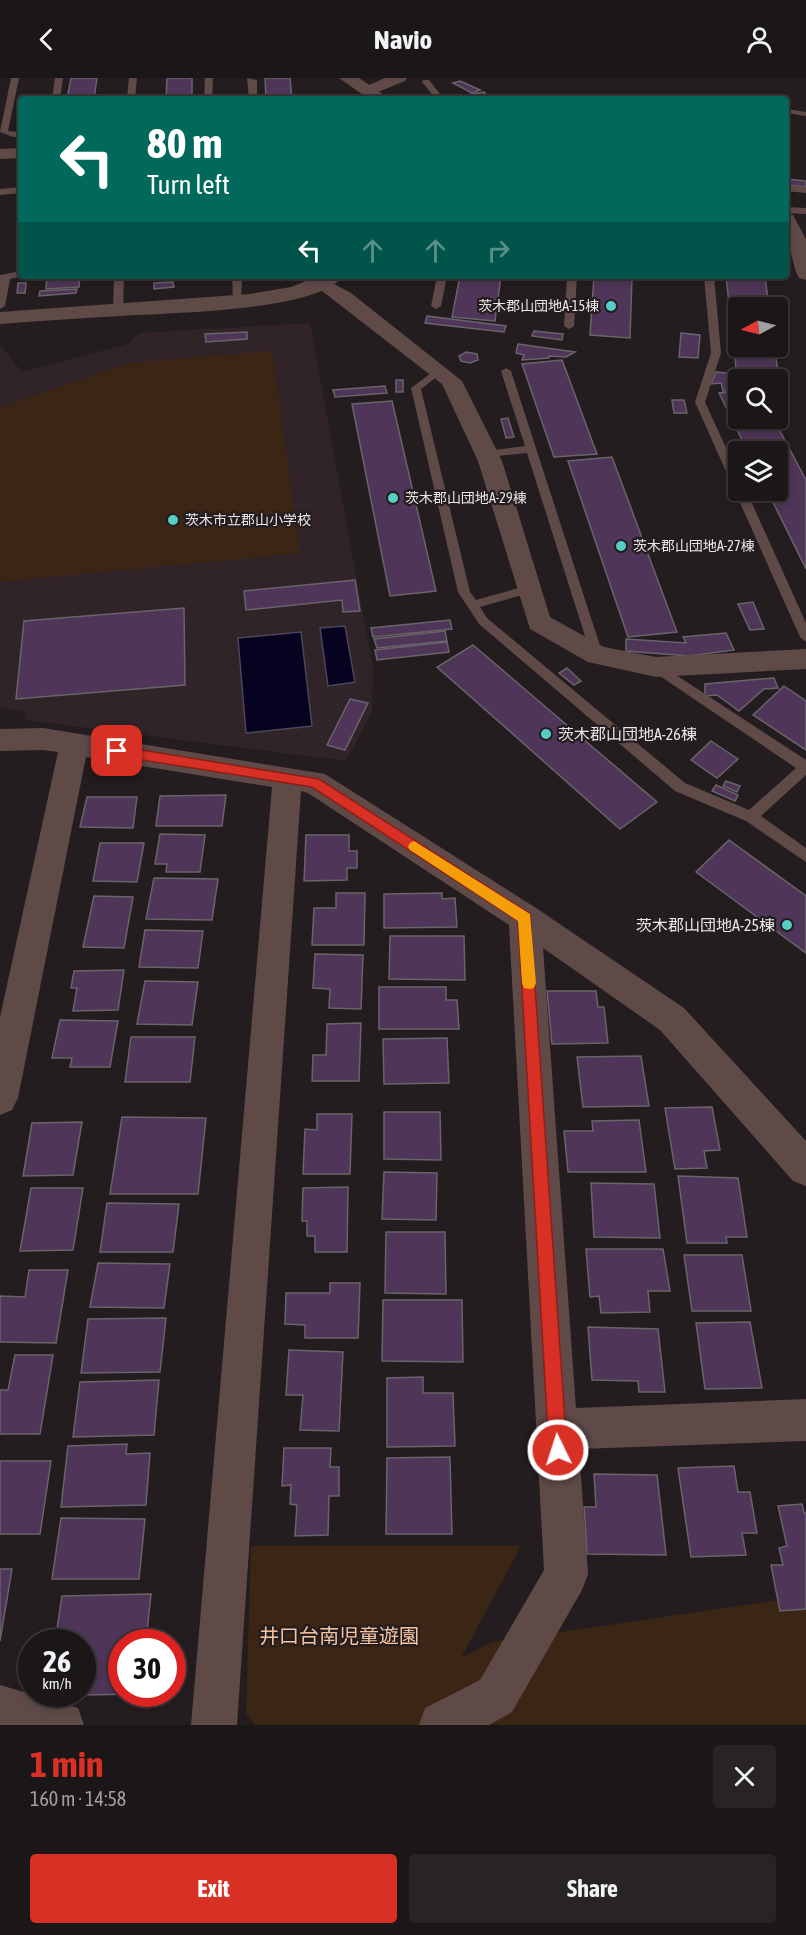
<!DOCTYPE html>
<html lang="en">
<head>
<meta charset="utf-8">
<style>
	:root { --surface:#1b1618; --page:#282325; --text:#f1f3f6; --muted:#a09fa2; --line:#393537; --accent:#d93025 }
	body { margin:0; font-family:"Asap Condensed","Noto Sans JP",sans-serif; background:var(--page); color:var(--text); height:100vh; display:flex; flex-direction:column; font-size:22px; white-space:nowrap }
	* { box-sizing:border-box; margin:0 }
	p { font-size:20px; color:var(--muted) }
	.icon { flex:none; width:33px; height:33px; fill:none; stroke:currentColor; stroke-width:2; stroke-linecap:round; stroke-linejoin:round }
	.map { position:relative; height:1647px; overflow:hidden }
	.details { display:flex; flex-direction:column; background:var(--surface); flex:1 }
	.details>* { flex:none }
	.hud { position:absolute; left:18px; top:18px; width:771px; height:183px; border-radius:6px; box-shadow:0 3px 9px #0003,0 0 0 2px var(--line); background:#00695c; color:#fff; overflow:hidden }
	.needle { width:39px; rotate:263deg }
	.tools { position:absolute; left:728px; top:219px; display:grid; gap:12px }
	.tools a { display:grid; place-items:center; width:60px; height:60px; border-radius:6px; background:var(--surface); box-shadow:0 3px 9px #0003,0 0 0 2px var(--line); font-size:30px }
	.speed { position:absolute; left:18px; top:1551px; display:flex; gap:12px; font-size:30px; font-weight:700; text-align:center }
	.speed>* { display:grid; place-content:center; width:78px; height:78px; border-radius:50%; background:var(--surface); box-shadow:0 3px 9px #0003,0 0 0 2px var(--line); line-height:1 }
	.speed small { font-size:15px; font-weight:400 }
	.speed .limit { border:9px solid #d22; background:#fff; color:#111 }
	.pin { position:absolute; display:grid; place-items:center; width:51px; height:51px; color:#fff; margin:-26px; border-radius:12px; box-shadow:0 3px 9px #0006 }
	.me { position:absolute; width:66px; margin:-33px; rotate:356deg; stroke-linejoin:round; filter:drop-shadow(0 0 4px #0008) }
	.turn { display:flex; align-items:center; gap:21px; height:126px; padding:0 30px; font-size:27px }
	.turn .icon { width:78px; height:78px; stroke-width:2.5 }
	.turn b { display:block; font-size:42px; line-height:51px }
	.lanes { display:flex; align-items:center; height:57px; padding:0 30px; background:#0003; justify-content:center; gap:30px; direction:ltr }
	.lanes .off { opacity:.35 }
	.round { display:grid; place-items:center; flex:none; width:63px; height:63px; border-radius:6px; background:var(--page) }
	.summary { display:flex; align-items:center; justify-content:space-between; height:102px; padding:0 30px }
	h1 { font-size:36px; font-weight:700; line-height:45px; color:var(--accent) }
	.button { display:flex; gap:12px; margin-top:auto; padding:12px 30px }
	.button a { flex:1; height:69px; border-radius:6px; background:var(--accent); color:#fff; font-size:24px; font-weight:700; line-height:69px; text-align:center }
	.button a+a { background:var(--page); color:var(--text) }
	header { display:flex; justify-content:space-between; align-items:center; height:78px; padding:0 30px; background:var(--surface); font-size:27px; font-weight:700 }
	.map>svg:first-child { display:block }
</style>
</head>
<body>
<header><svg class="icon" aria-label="back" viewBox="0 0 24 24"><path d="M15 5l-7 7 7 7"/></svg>Navio<svg class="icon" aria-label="person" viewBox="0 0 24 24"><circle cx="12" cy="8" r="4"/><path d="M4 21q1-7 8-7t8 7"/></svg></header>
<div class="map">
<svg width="806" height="1647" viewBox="0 0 806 1647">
	<rect width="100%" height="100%" fill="#241d20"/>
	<!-- built -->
	<path fill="#312429" d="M310 245 373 590 372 633 346 683 26 642 25 634 0 630V267L22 294 128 266 139 255Z"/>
	<!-- green -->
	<g fill="#3b2514">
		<path d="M272 273 300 475 0 504V330L128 285Z"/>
		<path d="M251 1468H521L461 1580 492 1564 806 1518V1647H255L246 1635Z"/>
	</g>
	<!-- water -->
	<g fill="#080221" stroke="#4c465c" stroke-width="1.5">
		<path d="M345 548 355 604 328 608 320 550Z"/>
		<path d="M301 554 312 648 246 655 238 560Z"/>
	</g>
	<!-- building -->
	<g fill="#4f3557" stroke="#69646b" stroke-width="1.5">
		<path d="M71 0H97L94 21H67Z"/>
		<path d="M167 0H192V21H166Z"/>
		<path d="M265 0H290L292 21H266Z"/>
		<path d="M460 3 480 12 472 15 453 5Z"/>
		<path d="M484 14 490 21 455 19Z"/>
		<path d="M786 101 806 103V109L786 107Z"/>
		<path d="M47 198H80L79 209 46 211Z"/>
		<path d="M166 198H197V200L166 202Z"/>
		<path d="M460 198H501L495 243 452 239Z"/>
		<path d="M594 198H632L630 260 590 257Z"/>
		<path d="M726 198H765L769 230H738V268H774L778 293 736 290Z"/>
		<path d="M173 204 174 209 154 211V205Z"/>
		<path d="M18 205H26L25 215H17Z"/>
		<path d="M77 211 76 215 39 218 40 213Z"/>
		<path d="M427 238 506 248 504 254 425 245Z"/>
		<path d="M534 253 563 256 562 262 532 258Z"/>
		<path d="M247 254V261L206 264 205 256Z"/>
		<path d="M681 255 700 257 698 280 679 279Z"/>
		<path d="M518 266 575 274 566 279 549 278V280L522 282 524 277 516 275Z"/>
		<path d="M466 274 477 276 478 282 470 285 461 283 459 278Z"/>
		<path d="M562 282 597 376 554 379 522 286Z"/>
		<path d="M716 294 750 297 753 302H738V311L723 313 721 305 711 306Z"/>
		<rect x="396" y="302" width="7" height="12"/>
		<path d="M385 308 387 315 335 319 333 312Z"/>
		<path d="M738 313V340H773L806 402V491L767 412H777V374H748L719 315Z"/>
		<path d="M672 322H684L687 335H674Z"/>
		<path d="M392 323 436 513 390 518 352 326Z"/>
		<path d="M508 340 514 359 506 360 501 341Z"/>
		<path d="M612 379 677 554 628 559 568 383Z"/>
		<path d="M355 502 360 533 343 534 342 522 246 532 244 513Z"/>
		<path d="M753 524 764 551 750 552 738 526Z"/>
		<path d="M184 530 185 607 16 621 24 543Z"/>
		<path d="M450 542 452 551 373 559 371 550Z"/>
		<path d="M445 553 447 563 377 570 374 561Z"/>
		<path d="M726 555 734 572 689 578 626 573V561L686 565 683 559Z"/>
		<path d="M447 564 449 574 377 582 375 572Z"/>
		<path d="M473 567 657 724 620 751 437 589Z"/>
		<path d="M567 590 581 603 574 607 559 595Z"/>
		<path d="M774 600 778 610 764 611 739 633 717 617 705 618V606Z"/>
		<path d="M784 608 806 623V672L753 637Z"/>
		<path d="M350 621 368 625 345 672 327 667Z"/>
		<path d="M711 663 738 681 717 700 691 682Z"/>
		<path d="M726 703 740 708 737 714 723 708Z"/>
		<path d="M716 707 738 717 735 723 712 713Z"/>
		<path d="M226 717 222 748H156L160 718Z"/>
		<path d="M87 719H137L133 750 80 749Z"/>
		<path d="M160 756 205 757 200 794H166L167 786H155Z"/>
		<path d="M306 757H349V773H357V790H347V802L304 803Z"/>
		<path d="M729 762 806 818V875L696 794Z"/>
		<path d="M100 765H144L137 804 93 803Z"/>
		<path d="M154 800 218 801 212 842 146 841Z"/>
		<path d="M336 815H365L364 867H312L314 830H336Z"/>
		<path d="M442 815V821L455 820 457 849 384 850V816Z"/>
		<path d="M94 818 133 819 124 870 83 869Z"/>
		<path d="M145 852 203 853 198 890 139 889Z"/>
		<path d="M390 858H464L465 902 389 901Z"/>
		<path d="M315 876 363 877 361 931 329 930 330 911 313 910Z"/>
		<path d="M124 892 118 932 73 933 77 910H71L74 893Z"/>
		<path d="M145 903 198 904 192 947 137 946Z"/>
		<path d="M379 909H446V922H457L459 951H379Z"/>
		<path d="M547 913H596L598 929H604L608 965 552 966Z"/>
		<path d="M60 942 118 943 110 989H70L72 980H52Z"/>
		<path d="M361 945 359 1003H312L313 977H326L327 946Z"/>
		<path d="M131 959H195L190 1004H125Z"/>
		<path d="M447 960 449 1005 384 1006 383 961Z"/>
		<path d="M641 978 649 1028 583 1029 577 979Z"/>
		<path d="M712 1029 720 1072 704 1073 707 1090 675 1091 665 1030Z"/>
		<path d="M384 1034H440L441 1082 384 1081Z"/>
		<path d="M317 1036H352L350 1096H303L305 1051 317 1052Z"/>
		<path d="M122 1039 206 1040 198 1116H110Z"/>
		<path d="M639 1042 646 1094H568L564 1053H593L592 1043Z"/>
		<path d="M82 1044 73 1097 23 1098 32 1045Z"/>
		<path d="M384 1094 437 1095 436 1142 382 1141Z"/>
		<path d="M678 1098 738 1100 747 1159H726L727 1165H687Z"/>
		<path d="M591 1105 654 1106 660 1160 594 1159Z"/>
		<path d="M348 1109 347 1174H315V1158H307V1143H302L303 1110Z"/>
		<path d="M31 1110H83L73 1172 20 1173Z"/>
		<path d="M107 1125 179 1126 173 1174H100Z"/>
		<path d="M386 1154H445L446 1216 385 1215Z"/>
		<path d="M586 1171H663L670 1213H648L650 1234 601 1235 599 1218 590 1219Z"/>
		<path d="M684 1177H742L751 1233H692Z"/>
		<path d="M98 1185 170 1186 164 1230 90 1229Z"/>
		<path d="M29 1192H68L56 1265 0 1264V1218L25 1219Z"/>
		<path d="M330 1205H360L358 1260H305V1247L285 1246 286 1215H330Z"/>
		<path d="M383 1222H462L463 1284 382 1283Z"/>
		<path d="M166 1240 160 1294 81 1295 88 1241Z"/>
		<path d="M750 1244 762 1310 705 1311 696 1245Z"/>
		<path d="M588 1249 658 1251 665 1314H639L638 1303 592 1302Z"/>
		<path d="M289 1272 343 1274 339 1353 300 1352 303 1317H286Z"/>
		<path d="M15 1277H53L40 1356H0V1312H8Z"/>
		<path d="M423 1299V1315H453L455 1368 387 1369V1300Z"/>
		<path d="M159 1302 154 1357 73 1359 80 1304Z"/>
		<path d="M127 1366 126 1376 150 1375 146 1427 61 1429 68 1368Z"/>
		<path d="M284 1370H331L330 1389H339V1418H329L328 1457 295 1458 297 1427 290 1426 291 1407 282 1408Z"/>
		<path d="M450 1379 452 1456H386L387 1380Z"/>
		<path d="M0 1383H51L40 1456H0Z"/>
		<path d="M734 1388 738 1414H750L757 1455H742L746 1477 691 1479 678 1390Z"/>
		<path d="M594 1396 657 1397 666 1477 587 1476 584 1429H596Z"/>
		<path d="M802 1426 804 1435H806V1531L780 1533 771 1487H783L779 1470 787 1468 778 1428Z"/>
		<path d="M61 1440 145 1441 139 1501H52Z"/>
		<path d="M0 1491H12L0 1563Z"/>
		<path d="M151 1516 146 1564H122V1616H141L85 1617 89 1587H82V1564H55L62 1518Z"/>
	</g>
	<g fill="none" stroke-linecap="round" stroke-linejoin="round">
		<!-- service -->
		<g fill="#5f4a48" fill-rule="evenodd">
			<path d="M11 0H19L8 53 21 54V58L13 59 0 54Z"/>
			<path d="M55 0H63L60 21H52Z"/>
			<path d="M129 0H137L135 21H127Z"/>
			<path d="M205 0H213L212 21H204Z"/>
			<path d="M247 0 257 2V21H249Z"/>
			<path d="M423 2H429L444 21H436L422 4Z"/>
			<path d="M786 31 806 34V38L786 35Z"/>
			<path d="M786 107 806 109V115L786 113Z"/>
			<path d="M21 109V115L0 117V111Z"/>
			<path d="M786 129 806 130V136L786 135Z"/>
			<path d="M21 193V198H24L10 201 5 228 0 231V197Z"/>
			<path d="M114 198H124L123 232 118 235 113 232Z"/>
			<path d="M232 198H242L241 225 233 223Z"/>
			<path d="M437 198H447L441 228 436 231 431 228Z"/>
			<path d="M567 198H577L574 248 569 251 564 248Z"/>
			<path d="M704 198H714L721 275 705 324 738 396V412H746L806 545V564L800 559 695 324 711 275Z"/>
			<path d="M438 290 443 293 442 295 421 311 470 514 476 522 529 507 535 511 533 514 480 529 487 540 685 705 749 732 796 690 651 592 650 589 656 584 806 682V697L761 738 806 770V784L746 743 675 713 479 546 458 514 411 310Z"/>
			<path d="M506 290 511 293 603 577 602 580 597 582 591 577 527 375 487 379 482 376 487 373 525 368 501 293Z"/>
		</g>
		<!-- minor -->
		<g fill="#5f4a48" fill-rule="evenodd">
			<path d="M385 0H407L405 3 368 18 360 13 362 10Z"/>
			<path d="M21 70V80L0 81V71Z"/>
			<path d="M786 135 793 137 806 161V202L799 200C792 189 786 149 786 135Z"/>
			<path d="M323 200 351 215 462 303 502 383 550 539 604 569 656 579 806 571V591L656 599 588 584 530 551 478 383 442 306 313 206 316 202Z"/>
			<path d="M43 650 325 696 536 830 684 930 806 1063V1108L793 1103 660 952 543 870 576 1330 806 1321V1363L579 1371 588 1496 582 1512 512 1634 489 1647H419L425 1630 480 1602 544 1492 509 847 308 715 301 713 237 1647H191L272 709 86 679 18 1020 12 1032 0 1037V939L58 674 43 672 0 673V651Z"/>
			<path d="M0 1607 78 1630 84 1647H0Z"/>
		</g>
		<!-- tertiary -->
		<g fill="#5f4a48" fill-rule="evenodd">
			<path d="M339 0H359L390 21H369Z"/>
			<path d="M318 198H343C318 234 164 235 120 238 80 240 40 243 0 246V234L250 216 291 209Z"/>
		</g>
	</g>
	<!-- route -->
	<path fill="#d93025" stroke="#8d1f18" stroke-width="1.5" d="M117 668 319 701 530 836 567 1372 564 1378 558 1381 551 1378 549 1372 518 843 312 709 117 678 110 673Z"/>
	<!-- slow -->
	<path fill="#f59e0b" d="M414 763 530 836 536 905 534 910 529 911 524 910 522 905 518 843 410 772 408 769 410 765Z"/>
	<!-- markers -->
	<g fill="#55cec4" stroke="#241d20" stroke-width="2">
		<circle cx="611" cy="228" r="6"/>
		<circle cx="393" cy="420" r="6"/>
		<circle cx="173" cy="442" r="6"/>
		<circle cx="621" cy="468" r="6"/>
		<circle cx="546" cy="656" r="6"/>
		<circle cx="787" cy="847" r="6"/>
	</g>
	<g text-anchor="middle" stroke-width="4.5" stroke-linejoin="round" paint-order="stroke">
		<!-- far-poi labels -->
		<g font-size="14" fill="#eae5e7" stroke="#241d20" text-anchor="start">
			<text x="599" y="233" text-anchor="end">茨木郡山団地A-15棟</text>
			<text x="405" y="425">茨木郡山団地A-29棟</text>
			<text x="185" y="447">茨木市立郡山小学校</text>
			<text x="633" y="473">茨木郡山団地A-27棟</text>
		</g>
		<!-- poi labels -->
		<g font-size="16" fill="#eae5e7" stroke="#241d20" text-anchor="start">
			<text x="558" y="662">茨木郡山団地A-26棟</text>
			<text x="775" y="853" text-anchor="end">茨木郡山団地A-25棟</text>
		</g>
		<!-- near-park labels -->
		<g font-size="20" fill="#f7c39f" stroke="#241d20">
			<text x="339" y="1565">井口台南児童遊園</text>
		</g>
	</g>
</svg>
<div class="tools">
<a><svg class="needle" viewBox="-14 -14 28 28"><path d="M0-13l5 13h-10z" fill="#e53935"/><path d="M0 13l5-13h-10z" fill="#a09fa2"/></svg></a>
<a><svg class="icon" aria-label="search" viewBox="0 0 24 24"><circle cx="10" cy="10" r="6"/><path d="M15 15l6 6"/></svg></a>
<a><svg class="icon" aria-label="layers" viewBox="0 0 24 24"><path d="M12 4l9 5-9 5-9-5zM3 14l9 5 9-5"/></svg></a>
</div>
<div class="speed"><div>26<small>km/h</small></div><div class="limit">30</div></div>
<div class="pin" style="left:117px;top:673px;background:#d93025"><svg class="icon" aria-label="arrive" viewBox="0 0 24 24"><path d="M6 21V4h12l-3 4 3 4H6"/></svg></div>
<svg class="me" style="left:558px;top:1372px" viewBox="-20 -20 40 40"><circle r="17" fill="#d93025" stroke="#fff" stroke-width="3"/><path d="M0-11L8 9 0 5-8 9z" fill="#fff"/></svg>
<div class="hud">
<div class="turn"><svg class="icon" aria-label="left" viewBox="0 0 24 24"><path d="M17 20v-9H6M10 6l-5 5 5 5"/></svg><div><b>80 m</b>Turn left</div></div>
<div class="lanes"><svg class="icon" aria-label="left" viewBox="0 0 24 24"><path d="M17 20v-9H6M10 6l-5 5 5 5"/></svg><svg class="icon off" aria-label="ahead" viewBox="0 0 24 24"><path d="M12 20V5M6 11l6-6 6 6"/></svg><svg class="icon off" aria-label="ahead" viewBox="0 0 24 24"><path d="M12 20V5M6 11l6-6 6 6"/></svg><svg class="icon off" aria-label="right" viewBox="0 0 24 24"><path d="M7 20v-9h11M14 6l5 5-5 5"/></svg></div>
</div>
</div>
<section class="details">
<div class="summary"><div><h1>1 min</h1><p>160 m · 14:58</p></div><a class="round"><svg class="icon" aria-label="close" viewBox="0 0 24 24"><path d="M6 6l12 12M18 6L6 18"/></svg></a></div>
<div class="button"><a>Exit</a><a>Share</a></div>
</section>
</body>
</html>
